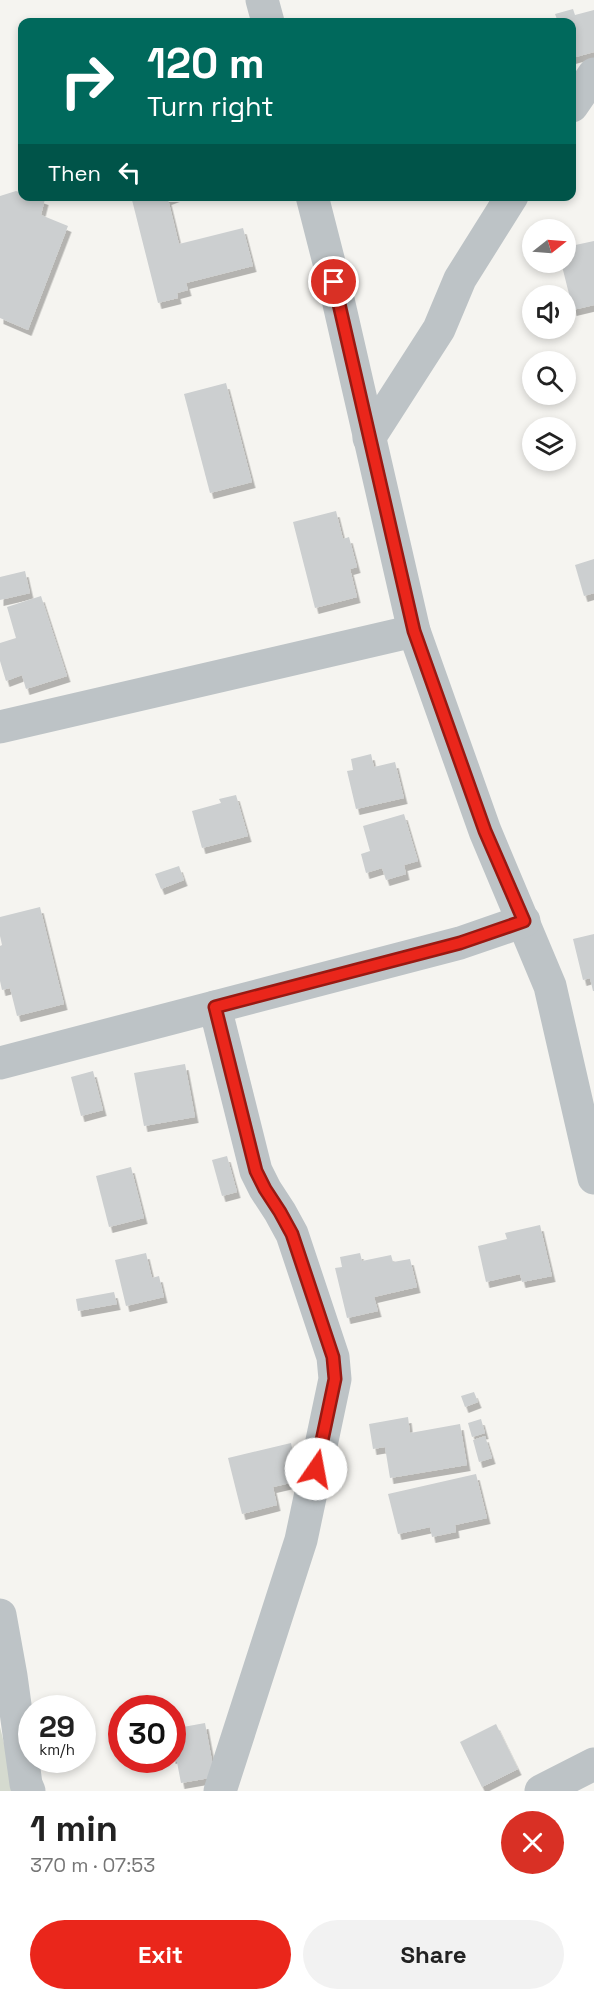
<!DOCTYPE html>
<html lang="en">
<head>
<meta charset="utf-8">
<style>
	:root { --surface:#fff; --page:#f2f2f2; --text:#222; --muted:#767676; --accent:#ea261b }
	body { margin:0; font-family:"Space Grotesk",sans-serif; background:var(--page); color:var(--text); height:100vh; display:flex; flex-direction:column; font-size:22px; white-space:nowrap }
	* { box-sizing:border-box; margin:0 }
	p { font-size:20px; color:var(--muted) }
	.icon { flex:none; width:33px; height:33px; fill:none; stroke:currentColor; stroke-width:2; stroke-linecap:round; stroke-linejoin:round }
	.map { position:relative; height:1791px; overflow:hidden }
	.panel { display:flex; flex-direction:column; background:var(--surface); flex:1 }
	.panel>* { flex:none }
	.hud { position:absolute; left:18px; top:18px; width:558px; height:183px; border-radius:12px; box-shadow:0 3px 9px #0003; background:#00695c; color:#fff; overflow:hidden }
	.needle { width:39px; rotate:73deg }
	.controls { position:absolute; left:522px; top:219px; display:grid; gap:12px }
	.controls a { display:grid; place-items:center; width:54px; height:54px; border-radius:50%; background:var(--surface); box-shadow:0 3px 9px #0003; font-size:30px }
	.speed { position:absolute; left:18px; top:1695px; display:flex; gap:12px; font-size:30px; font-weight:700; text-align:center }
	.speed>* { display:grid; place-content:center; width:78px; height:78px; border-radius:50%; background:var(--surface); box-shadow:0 3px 9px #0003; line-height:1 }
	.speed small { font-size:15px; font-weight:400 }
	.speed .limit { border:9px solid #d22; background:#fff; color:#111 }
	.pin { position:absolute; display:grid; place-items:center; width:51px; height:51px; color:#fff; margin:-26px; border:3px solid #fff; border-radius:50%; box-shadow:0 2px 6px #0007 }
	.me { position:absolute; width:66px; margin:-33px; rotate:12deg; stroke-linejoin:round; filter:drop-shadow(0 0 4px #0008) }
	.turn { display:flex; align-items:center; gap:21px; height:126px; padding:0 30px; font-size:27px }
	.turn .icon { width:78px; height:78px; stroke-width:2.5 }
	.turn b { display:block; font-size:42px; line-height:51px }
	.then { display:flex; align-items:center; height:57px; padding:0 30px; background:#0003; gap:12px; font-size:22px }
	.round { display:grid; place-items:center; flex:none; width:63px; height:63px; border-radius:32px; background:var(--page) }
	.headline { display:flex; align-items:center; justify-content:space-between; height:102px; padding:0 30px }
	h1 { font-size:36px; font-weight:600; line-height:45px }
	.primary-button { display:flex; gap:12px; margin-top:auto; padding:12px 30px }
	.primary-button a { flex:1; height:69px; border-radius:36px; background:var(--accent); color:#fff; font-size:24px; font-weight:600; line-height:69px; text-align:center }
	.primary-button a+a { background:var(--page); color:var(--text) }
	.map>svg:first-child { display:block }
</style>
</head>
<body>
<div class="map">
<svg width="594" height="1791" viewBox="0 0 594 1791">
	<defs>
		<filter id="shadow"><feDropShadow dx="3.5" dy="6" stdDeviation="0" flood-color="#0004"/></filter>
	</defs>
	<rect width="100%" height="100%" fill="#f5f4f0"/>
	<!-- green -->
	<path fill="#d5dacf" d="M0 1727 16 1791H0Z"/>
	<!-- building -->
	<g fill="#cccfd0" filter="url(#shadow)">
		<path d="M573 9 575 15 594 10V52L572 58V22H558L555 14Z"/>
		<path d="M16 191 22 193V196H36L45 199 41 215 68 226 28 330 0 318V196Z"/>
		<path d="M131 196H176L168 199 179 244 243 228 253 266 186 283 188 290 177 293 178 298 158 303Z"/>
		<path d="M594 241V305L573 310 561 262H566V247Z"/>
		<path d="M226 383 252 482 210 493 184 394Z"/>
		<path d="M336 511 343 539 349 537 357 567 350 569 357 597 315 608 293 522Z"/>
		<path d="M594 559V593L584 596 575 565Z"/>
		<path d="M25 571 30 593 0 600V577Z"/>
		<path d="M41 596 67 676 26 689 22 675 6 681 0 661V643L16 638 7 607Z"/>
		<path d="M371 754 374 767 395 762 404 798 356 809 347 771 353 770 351 759Z"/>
		<path d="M236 795 248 836 202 848 192 811 221 803 219 799Z"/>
		<path d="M404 814 418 861 404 865 406 874 386 880 382 868 366 873 361 854 370 851 363 826Z"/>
		<path d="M179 866 184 880 161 889 155 874Z"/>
		<path d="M40 907 64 1004 17 1016 10 988 2 990 0 981V946L2 945 0 936V917Z"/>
		<path d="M594 934V991H593L590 978 583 980 573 939Z"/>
		<path d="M185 1064 195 1117 144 1126 134 1073Z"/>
		<path d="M93 1071 103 1110 81 1116 71 1077Z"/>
		<path d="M227 1156 237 1192 222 1196 212 1160Z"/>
		<path d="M131 1167 144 1218 109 1227 96 1176Z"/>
		<path d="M540 1225 552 1276 522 1282 520 1274 486 1282 478 1246 507 1239 505 1233Z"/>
		<path d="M146 1253 152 1278 159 1276 164 1297 126 1306 115 1260Z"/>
		<path d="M360 1253 362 1261 391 1255 393 1262 410 1259 417 1287 374 1297 378 1311 347 1318 335 1268 342 1267 340 1257Z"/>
		<path d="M114 1292 117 1304 78 1311 76 1299Z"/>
		<path d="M474 1392 478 1402 465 1407 461 1396Z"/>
		<path d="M408 1417 410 1433 460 1424 467 1465 390 1478 385 1447 373 1449 369 1424Z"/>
		<path d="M481 1419 485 1433 472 1437 468 1423Z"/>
		<path d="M485 1436 492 1458 479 1462 473 1440Z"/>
		<path d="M291 1443 299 1481 273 1487 277 1505 242 1514 228 1458Z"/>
		<path d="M476 1474 487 1518 455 1525 456 1532 432 1537 430 1527 398 1534 388 1494Z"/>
		<path d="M205 1723 215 1777 181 1783 176 1757 172 1758V1729Z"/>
		<path d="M496 1724 518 1769 482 1787 460 1742Z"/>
	</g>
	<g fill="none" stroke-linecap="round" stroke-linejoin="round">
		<!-- minor -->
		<g stroke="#bdc3c6" stroke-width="33">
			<path d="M262 0 268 22"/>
			<path d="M572 106 594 74"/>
			<path d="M312 196 334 282 414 631 485 831 550 986 594 1178"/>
			<path d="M369 438 439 329 460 279 512 196"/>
			<path d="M0 727 414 631"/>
			<path d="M215 1007 256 1171 265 1189 280 1212 292 1234 333 1357 335 1379 301 1540 220 1791"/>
			<path d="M0 1063 460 943 524 921"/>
			<path d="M0 1615 11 1676 26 1784 29 1791"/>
			<path d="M541 1791 594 1764"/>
		</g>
	</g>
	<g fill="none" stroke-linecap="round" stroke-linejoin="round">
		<defs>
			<path id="route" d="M316 1469 335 1379 333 1357 292 1234 280 1212 265 1189 256 1171 215 1007 460 943 524 921 485 831 414 631 334 282"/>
		</defs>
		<!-- route casing -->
		<use href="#route" stroke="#981912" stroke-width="15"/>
		<!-- route -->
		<use href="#route" stroke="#ea261b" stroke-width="10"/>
	</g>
</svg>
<div class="controls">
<a><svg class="needle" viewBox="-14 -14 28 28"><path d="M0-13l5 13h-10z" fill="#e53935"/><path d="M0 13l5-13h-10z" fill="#767676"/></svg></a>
<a><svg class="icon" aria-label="sound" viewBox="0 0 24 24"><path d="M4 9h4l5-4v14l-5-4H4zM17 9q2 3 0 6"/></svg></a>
<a><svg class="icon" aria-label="search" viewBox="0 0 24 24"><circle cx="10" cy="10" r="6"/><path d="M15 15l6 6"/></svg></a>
<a><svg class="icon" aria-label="layers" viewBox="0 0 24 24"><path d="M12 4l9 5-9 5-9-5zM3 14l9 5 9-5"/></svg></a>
</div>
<div class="speed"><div>29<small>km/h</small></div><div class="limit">30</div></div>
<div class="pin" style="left:334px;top:282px;background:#d93025"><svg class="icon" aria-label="arrive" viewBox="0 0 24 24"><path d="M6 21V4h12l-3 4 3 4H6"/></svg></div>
<svg class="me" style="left:316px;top:1469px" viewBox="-20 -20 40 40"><circle r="19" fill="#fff"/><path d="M0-13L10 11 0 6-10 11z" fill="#ea261b"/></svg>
<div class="hud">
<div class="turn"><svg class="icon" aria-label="right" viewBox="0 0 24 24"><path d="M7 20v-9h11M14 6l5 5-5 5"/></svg><div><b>120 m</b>Turn right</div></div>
<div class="then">Then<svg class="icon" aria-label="left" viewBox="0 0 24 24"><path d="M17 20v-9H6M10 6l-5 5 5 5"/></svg></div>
</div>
</div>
<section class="panel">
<div class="headline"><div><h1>1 min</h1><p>370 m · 07:53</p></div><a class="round" style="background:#d93025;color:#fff"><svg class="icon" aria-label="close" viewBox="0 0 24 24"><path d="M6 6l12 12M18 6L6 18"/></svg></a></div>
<div class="primary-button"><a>Exit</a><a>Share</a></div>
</section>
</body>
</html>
